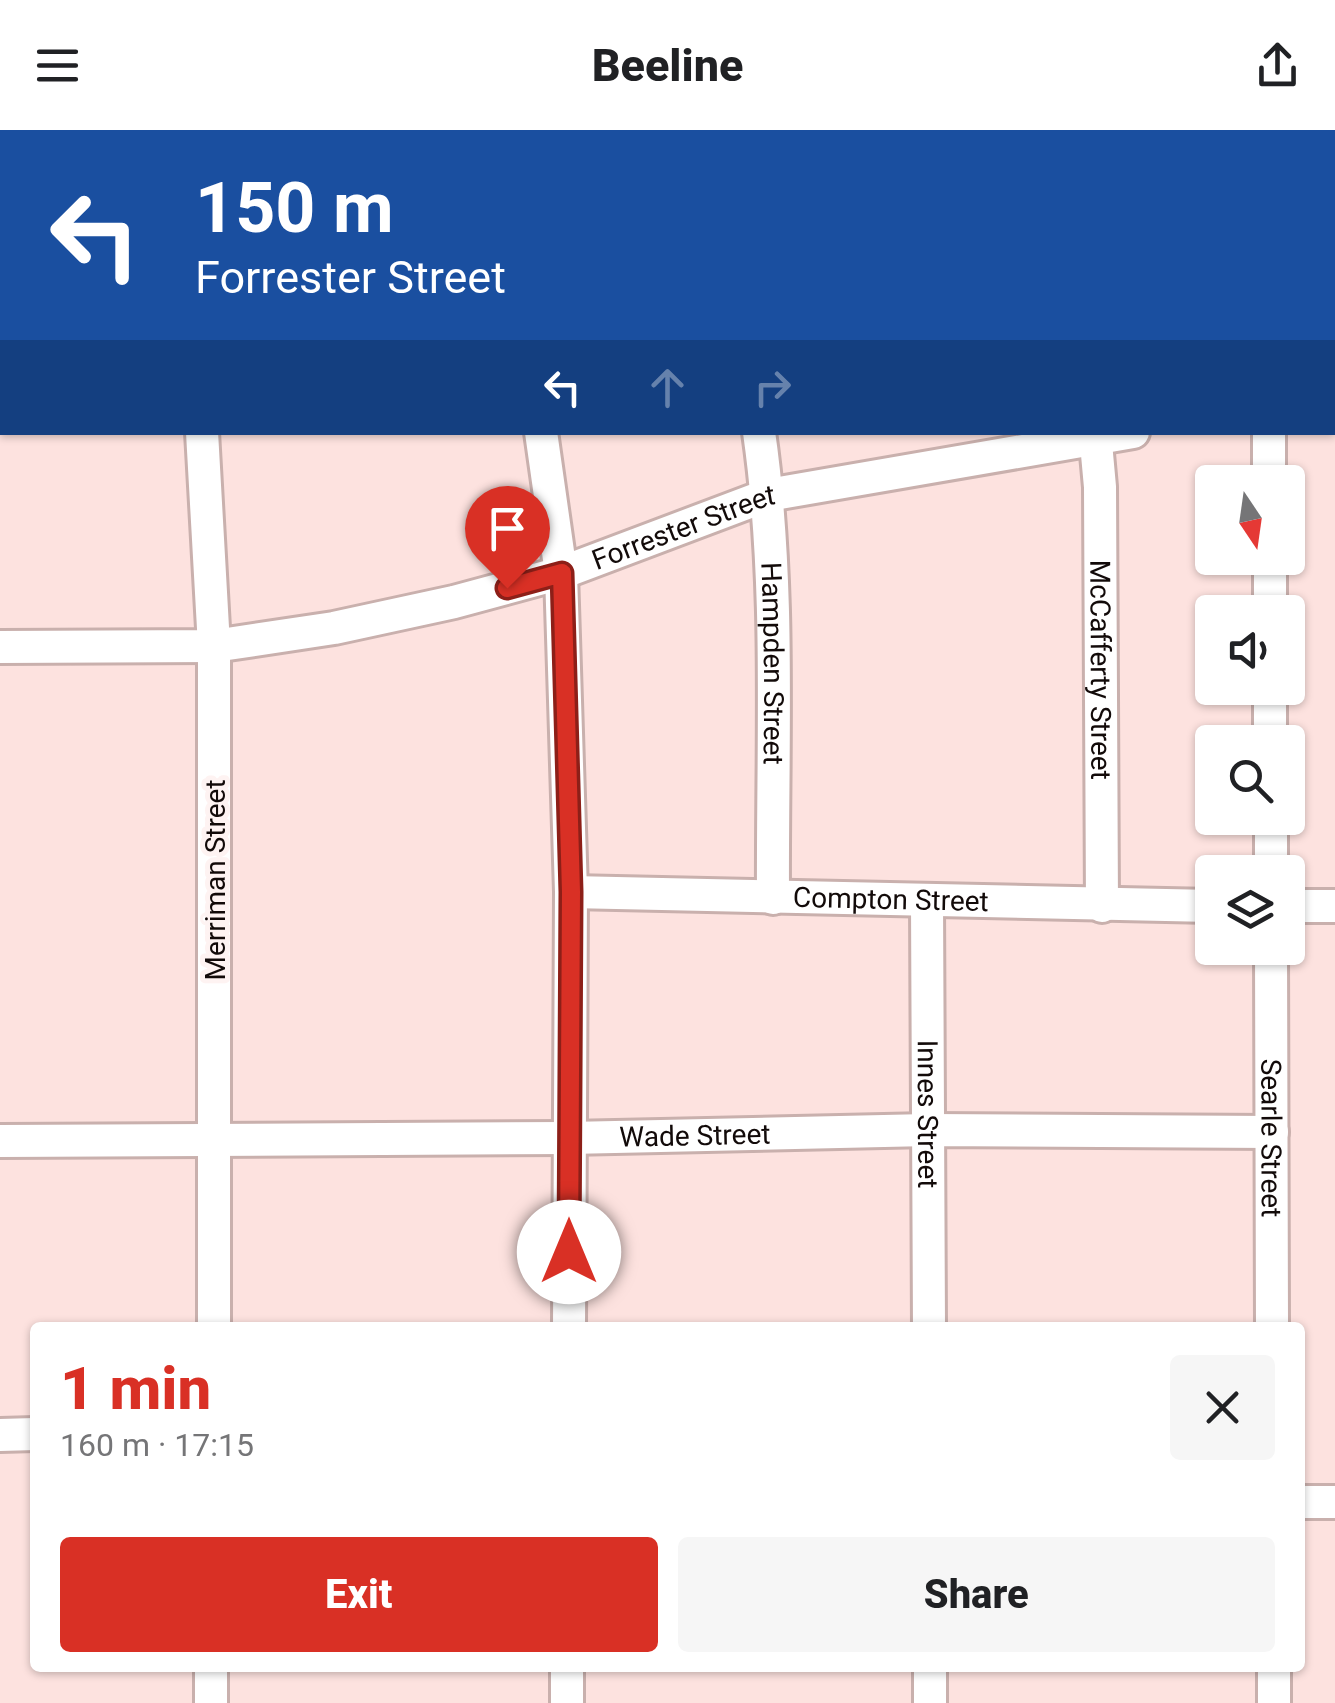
<!DOCTYPE html>
<html lang="en">
<head>
<meta charset="utf-8">
<style>
	:root { --surface:#fff; --page:#f6f6f6; --text:#202124; --muted:#757577; --accent:#d93025 }
	body { margin:0; font-family:Roboto,sans-serif; background:var(--page); color:var(--text); height:100vh; display:flex; flex-direction:column; font-size:38px; white-space:nowrap }
	* { box-sizing:border-box; margin:0 }
	p { font-size:32px; color:var(--muted) }
	.icon { flex:none; width:55px; height:55px; fill:none; stroke:currentColor; stroke-width:2; stroke-linecap:round; stroke-linejoin:round }
	.map { position:relative; flex:1; overflow:hidden }
	.drawer { position:absolute; left:30px; top:1192px; width:1275px; height:350px; display:flex; flex-direction:column; background:var(--surface); border-radius:10px; box-shadow:0 2px 8px #0004 }
	.drawer>* { flex:none }
	.top-card { position:absolute; left:0px; top:0px; width:1335px; height:305px; box-shadow:0 2px 8px #0004; background:#1a4fa0; color:#fff; overflow:hidden }
	.needle { width:65px; rotate:167deg }
	.tools { position:absolute; left:1195px; top:335px; display:grid; gap:20px }
	.tools a { display:grid; place-items:center; width:110px; height:110px; border-radius:10px; background:var(--surface); box-shadow:0 2px 8px #0004; font-size:50px }
	.pin { position:absolute; display:grid; place-items:center; width:85px; height:85px; color:#fff; margin:-102px -42px; border-radius:50% 50% 50% 0; rotate:-45deg; box-shadow:0 0 10px #0007 }
	.pin .icon { rotate:45deg }
	.me { position:absolute; width:110px; margin:-55px; rotate:0deg; stroke-linejoin:round; filter:drop-shadow(0 0 8px #0008) }
	.turn { display:flex; align-items:center; gap:35px; height:210px; padding:0 30px; font-size:45px }
	.turn .icon { width:130px; height:130px; stroke-width:2.5 }
	.turn b { display:block; font-size:70px; line-height:85px }
	.lanes { display:flex; align-items:center; height:95px; padding:0 30px; background:#0003; justify-content:center; gap:50px; direction:ltr }
	.lanes .off { opacity:.35 }
	.round { display:grid; place-items:center; flex:none; width:105px; height:105px; border-radius:10px; background:var(--page) }
	.summary { display:flex; align-items:center; justify-content:space-between; height:170px; padding:0 30px }
	h1 { font-size:60px; font-weight:800; line-height:75px; color:var(--accent) }
	.action { display:flex; gap:20px; margin-top:auto; padding:20px 30px }
	.action a { flex:1; height:115px; border-radius:10px; background:var(--accent); color:#fff; font-size:40px; font-weight:800; line-height:115px; text-align:center }
	.action a+a { background:var(--page); color:var(--text) }
	header { display:flex; justify-content:space-between; align-items:center; height:130px; padding:0 30px; background:var(--surface); font-size:45px; font-weight:800 }
	.map>svg:first-child { display:block }
</style>
</head>
<body>
<header><svg class="icon" aria-label="menu" viewBox="0 0 24 24"><path d="M4 6h16M4 12h16M4 18h16"/></svg>Beeline<svg class="icon" aria-label="share" viewBox="0 0 24 24"><path d="M12 15V3M7 8l5-5 5 5M5 13v7h14v-7"/></svg></header>
<div class="map">
<svg width="1335" height="1573" viewBox="0 0 1335 1573">
	<rect width="100%" height="100%" fill="#fde2df"/>
	<!-- built -->
	<path fill="#f6d3d0" d="M0 0H216L2 2 0 134Z"/>
	<g fill="none" stroke-linecap="round" stroke-linejoin="round">
		<defs>
			<g id="minor">
				<path d="M498 0V2"/>
				<path d="M714 0V2"/>
				<path d="M1055 0 1056 2"/>
				<path d="M1332 256 1335 255"/>
				<path d="M202 302 214 516V1198"/>
				<path d="M541 302 561 443 571 762 569 1198"/>
				<path id="s1" d="M759 302C781 455 772 614 773 768"/>
				<path id="s2" d="M1095 302 1100 357 1102 776"/>
				<path d="M1269 302V352"/>
				<path d="M1270 428V482"/>
				<path id="s3" d="M0 517 214 516 334 498 454 472 561 443 768 365 1133 302"/>
				<path d="M1270 558V612"/>
				<path d="M1271 688V742"/>
				<path id="s4" d="M571 762 1212 776"/>
				<path id="s5" d="M927 772 929 1198"/>
				<path d="M1288 776H1335"/>
				<path id="s6" d="M1271 818 1272 1198"/>
				<path id="s7" d="M0 1011 569 1008 928 1000 1272 1002"/>
				<path d="M0 1305 35 1304"/>
				<path d="M1300 1372H1335"/>
				<path d="M930 1538V1573"/>
				<path d="M1274 1538V1573"/>
				<path d="M211 1573V1538"/>
				<path d="M567 1573V1538"/>
			</g>
		</defs>
		<!-- minor casing -->
		<use href="#minor" stroke="#c9b0ad" stroke-width="38"/>
		<!-- minor -->
		<use href="#minor" stroke="#fff" stroke-width="32"/>
	</g>
	<g fill="none" stroke-linecap="round" stroke-linejoin="round">
		<defs>
			<path id="route" d="M507 458 562 443 571 762 569 1122"/>
		</defs>
		<!-- route casing -->
		<use href="#route" stroke="#8d1f18" stroke-width="25"/>
		<!-- route -->
		<use href="#route" stroke="#d93025" stroke-width="18"/>
	</g>
	<g text-anchor="middle" stroke-width="10" stroke-linejoin="round" paint-order="stroke">
		<!-- street labels -->
		<g font-size="28" fill="#120a09" stroke="#fef3f2">
			<text dy="10" stroke="none"><textPath href="#s3" startOffset="700">Forrester Street</textPath></text>
			<text dy="10" stroke="none"><textPath href="#s1" startOffset="232">Hampden Street</textPath></text>
			<text dy="10" stroke="none"><textPath href="#s2" startOffset="238">McCafferty Street</textPath></text>
			<text transform="translate(215 750) rotate(-90)" y="10">Merriman Street</text>
			<text dy="10" stroke="none"><textPath href="#s4" startOffset="320">Compton Street</textPath></text>
			<text dy="10" stroke="none"><textPath href="#s5" startOffset="212">Innes Street</textPath></text>
			<text dy="10" stroke="none"><textPath href="#s7" startOffset="695">Wade Street</textPath></text>
			<text dy="10" stroke="none"><textPath href="#s6" startOffset="190">Searle Street</textPath></text>
		</g>
	</g>
</svg>
<div class="tools">
<a><svg class="needle" viewBox="-14 -14 28 28"><path d="M0-13l5 13h-10z" fill="#e53935"/><path d="M0 13l5-13h-10z" fill="#757577"/></svg></a>
<a><svg class="icon" aria-label="sound" viewBox="0 0 24 24"><path d="M4 9h4l5-4v14l-5-4H4zM17 9q2 3 0 6"/></svg></a>
<a><svg class="icon" aria-label="search" viewBox="0 0 24 24"><circle cx="10" cy="10" r="6"/><path d="M15 15l6 6"/></svg></a>
<a><svg class="icon" aria-label="layers" viewBox="0 0 24 24"><path d="M12 4l9 5-9 5-9-5zM3 14l9 5 9-5"/></svg></a>
</div>
<div class="pin" style="left:507px;top:458px;background:#d93025"><svg class="icon" aria-label="arrive" viewBox="0 0 24 24"><path d="M6 21V4h12l-3 4 3 4H6"/></svg></div>
<svg class="me" style="left:569px;top:1122px" viewBox="-20 -20 40 40"><circle r="19" fill="#fff"/><path d="M0-13L10 11 0 6-10 11z" fill="#d93025"/></svg>
<div class="top-card">
<div class="turn"><svg class="icon" aria-label="left" viewBox="0 0 24 24"><path d="M17 20v-9H6M10 6l-5 5 5 5"/></svg><div><b>150 m</b>Forrester Street</div></div>
<div class="lanes"><svg class="icon" aria-label="left" viewBox="0 0 24 24"><path d="M17 20v-9H6M10 6l-5 5 5 5"/></svg><svg class="icon off" aria-label="ahead" viewBox="0 0 24 24"><path d="M12 20V5M6 11l6-6 6 6"/></svg><svg class="icon off" aria-label="right" viewBox="0 0 24 24"><path d="M7 20v-9h11M14 6l5 5-5 5"/></svg></div>
</div>
<section class="drawer">
<div class="summary"><div><h1>1 min</h1><p>160 m · 17:15</p></div><a class="round"><svg class="icon" aria-label="close" viewBox="0 0 24 24"><path d="M6 6l12 12M18 6L6 18"/></svg></a></div>
<div class="action"><a>Exit</a><a>Share</a></div>
</section>
</div>
</body>
</html>
